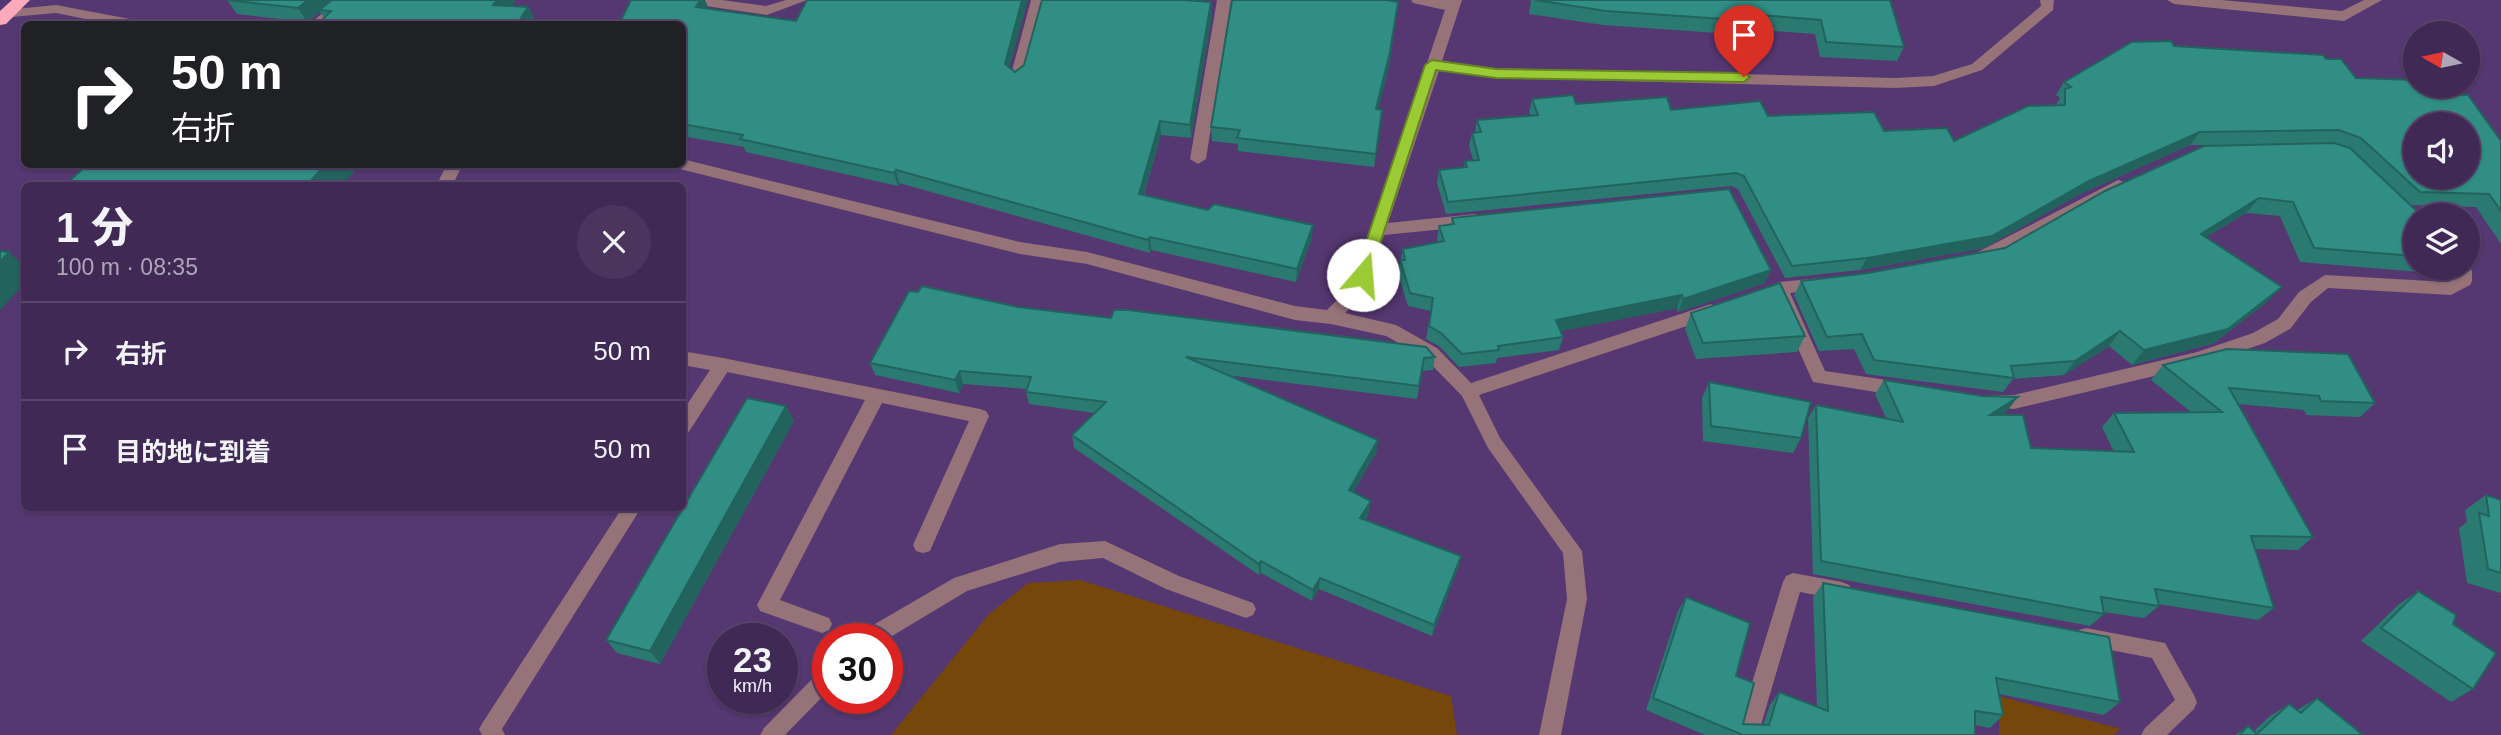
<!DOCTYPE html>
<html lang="ja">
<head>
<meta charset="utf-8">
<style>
	:root { --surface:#402955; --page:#4b355f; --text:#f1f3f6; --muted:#aea6b9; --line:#59456c }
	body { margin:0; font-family:Helvetica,"Noto Sans JP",sans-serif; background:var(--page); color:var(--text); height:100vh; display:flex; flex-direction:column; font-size:26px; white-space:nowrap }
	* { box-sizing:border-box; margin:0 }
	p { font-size:23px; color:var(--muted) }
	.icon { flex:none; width:38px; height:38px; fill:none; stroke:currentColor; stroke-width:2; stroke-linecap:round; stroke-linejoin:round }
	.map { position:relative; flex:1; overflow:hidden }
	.side { position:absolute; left:21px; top:182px; width:665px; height:329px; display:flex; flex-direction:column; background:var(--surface); border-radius:10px; box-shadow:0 2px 5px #0004,0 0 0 2px var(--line) }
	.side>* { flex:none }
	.guide { position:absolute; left:21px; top:21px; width:665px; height:147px; border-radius:10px; box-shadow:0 2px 5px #0004,0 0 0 2px var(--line); background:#202124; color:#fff; overflow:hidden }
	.needle { width:46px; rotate:279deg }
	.tools { position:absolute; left:2403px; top:21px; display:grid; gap:14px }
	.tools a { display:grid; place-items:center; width:77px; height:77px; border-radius:50%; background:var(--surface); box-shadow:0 2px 5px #0004,0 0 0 2px var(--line); font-size:35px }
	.speed { position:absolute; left:707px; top:623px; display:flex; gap:14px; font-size:35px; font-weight:700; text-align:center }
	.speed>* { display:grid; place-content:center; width:91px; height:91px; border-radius:50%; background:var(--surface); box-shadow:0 2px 5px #0004,0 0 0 2px var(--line); line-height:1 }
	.speed small { font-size:18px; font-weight:400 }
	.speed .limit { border:10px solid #d22; background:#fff; color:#111 }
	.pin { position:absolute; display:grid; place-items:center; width:60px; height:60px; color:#fff; margin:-72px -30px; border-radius:50% 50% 50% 0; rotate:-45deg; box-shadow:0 0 7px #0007 }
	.pin .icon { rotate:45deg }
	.me { position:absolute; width:77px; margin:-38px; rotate:18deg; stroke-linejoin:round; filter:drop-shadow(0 0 5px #0008) }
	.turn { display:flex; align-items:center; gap:24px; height:147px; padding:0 35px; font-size:32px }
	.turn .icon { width:91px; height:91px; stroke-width:2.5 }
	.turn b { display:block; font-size:49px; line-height:60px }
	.round { display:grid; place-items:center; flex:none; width:74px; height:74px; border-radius:37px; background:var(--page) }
	.headline { display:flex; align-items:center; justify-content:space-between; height:119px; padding:0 35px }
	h1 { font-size:42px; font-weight:800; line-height:52px }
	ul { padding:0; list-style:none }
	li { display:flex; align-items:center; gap:21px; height:98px; padding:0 35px; border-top:2px solid var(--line) }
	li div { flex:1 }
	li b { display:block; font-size:26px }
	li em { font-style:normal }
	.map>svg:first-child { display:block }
</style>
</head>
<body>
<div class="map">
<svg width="2501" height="735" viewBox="0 0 2501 735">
	<rect width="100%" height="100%" fill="#553771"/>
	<!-- green -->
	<g fill="#76470b">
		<path d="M1080 580 1451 696 1457 735H891L989 614 1028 583Z"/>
		<path d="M1999 696 2121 729 2113 735H1999Z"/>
	</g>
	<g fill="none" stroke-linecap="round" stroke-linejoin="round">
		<!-- lane -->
		<g fill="#957379" fill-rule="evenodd">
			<path d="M1031 0H1045L1024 78 1017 83 1010 78Z"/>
			<path d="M1217 0H1231L1206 159 1198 164 1190 159Z"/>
			<path d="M723 358 980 409 986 411 989 416 930 551 923 553 916 551 913 545 969 421 882 403 780 600 829 618 832 624 829 630 822 633 760 611 757 605 865 400 717 370 714 365 717 360Z"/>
			<path d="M1105 541 1179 576 1253 603 1256 609 1253 615 1246 618 1166 589 1103 558 1060 562 967 591 887 639H858L861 632 954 578 1060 544Z"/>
			<path d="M828 667V691L785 735H760L764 728 821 670Z"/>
		</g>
		<!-- street -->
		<g fill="#957379" fill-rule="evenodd">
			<path d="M339 0H355L325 24H309Z"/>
			<path d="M685 0H722L766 6 786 0H807L767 15 692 4Z"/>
			<path d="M1411 0H1462L1442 61 1496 68 1895 78 1933 76 1972 64 2041 6 2040 0H2054L2053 10 1982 70 1934 86 1895 88 1496 78 1439 71 1388 223 1475 214 1483 220 1475 226 1384 235C1375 264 1367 292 1345 313L1396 325 1437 348 1471 383 1711 304 1719 311 1717 316 1479 395 1500 438 1582 551 1587 599 1561 735H1539L1567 599 1563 553 1488 448 1462 396 1425 358 1386 336 1331 324 1295 320 1087 264 1020 254 680 169 673 164H682V159L1020 242 1087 252 1295 306 1327 310 1344 293 1355 275 1445 10 1413 3Z"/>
			<path d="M2167 0H2221L2342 11 2364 0H2382L2344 21 2174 4Z"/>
			<path d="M56 5 130 19 137 24H110L56 13 0 18V12L5 10Z"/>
			<path d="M447 164H463L452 186H436Z"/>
			<path d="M2118 180 2124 182 2126 186 2124 190 1988 261H1976L1974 257 1976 253Z"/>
			<path d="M2468 265 2472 271V281L2470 285 2451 295 2328 288 2311 302 2290 329 2265 343 2197 366 2014 409 1985 406 1982 401 1985 396 2014 395 2197 352 2253 333 2278 319 2299 292 2325 275 2448 282 2456 278 2452 268H2468Z"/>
			<path d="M1820 278 1828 284 1826 288 1790 293 1825 371 1901 382 1907 384 1910 389 1907 394 1901 396 1813 382 1771 288 1779 282Z"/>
			<path d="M682 351 723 358 729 360 732 365 688 433 682 435V412L710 370 682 365Z"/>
			<path d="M622 508H641L502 729 505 735H482L479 729 483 722Z"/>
			<path d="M1793 573 1842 582 1849 585 1852 591 1849 597 1842 600 1800 592 1758 735H1736L1783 582 1786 576Z"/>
			<path d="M2086 628 2165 643 2194 695 2197 702 2194 709 2167 735H2141L2145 728 2175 700 2152 658 2079 644 2076 637 2079 630Z"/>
		</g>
		<!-- highway -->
		<path fill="#fcaabb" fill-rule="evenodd" d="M12 0H30L6 24 0 25V11Z"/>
	</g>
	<!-- wall -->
	<g fill="#2a7a72">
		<path d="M227 0H516L511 6 528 7 536 21 324 18 320 12 307 22 237 14Z"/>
		<path d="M1531 0H1890L1904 47 1897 61 1820 57 1815 34 1735 28 1732 34 1603 25 1529 14Z"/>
		<path d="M1398 2 1389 66 1378 110H1382L1374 167 1238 151V144L1212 141 1211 127Z"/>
		<path d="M709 9 1010 68 1015 72 1212 16 1191 138 1161 135 1144 195 1312 238 1296 282 1151 250 1150 253 899 183 898 186 746 152 744 147 682 136V24Z"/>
		<path d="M2174 46 2326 59 2356 78 2444 94 2501 141V244L2476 207 2410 205 2415 215V268H2437L2432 273 2300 262 2280 216 2246 213 2206 237 2268 301 2214 343 2132 365 2109 346 2064 375 2013 379 2003 392 1866 374 1854 349 1819 351 1794 295 1801 281 1868 273 2005 248 2242 145H2190L2080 194 1984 248 1860 270 1785 278 1738 189 1731 186 1446 214 1437 183 1439 170 1464 167 1465 161 1473 160 1469 146 1472 133H1475L1477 120 1531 116 1529 112 1532 99 1576 104 1768 116 1954 141 2057 105V103L2060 98 2056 95 2064 82Z"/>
		<path d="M1452 218 1765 283 1678 312 1677 308 1560 331 1563 337 1559 350 1497 358 1496 363 1459 367 1439 346 1426 339 1431 311 1408 306 1398 274 1403 249 1438 242 1437 239 1439 226 1451 225Z"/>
		<path d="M1018 307 1435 357 1433 370 1422 371 1417 399 1227 375 1378 440 1376 453 1353 492 1369 513 1365 520 1461 556 1458 568 1432 636 1319 589 1312 601 1261 573 1259 575 1074 448 1072 435 1095 413 1029 404 1026 392 1027 389 963 384 959 393 875 375 870 363Z"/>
		<path d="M1691 313 1805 336 1797 352 1696 359 1685 329Z"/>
		<path d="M2163 365 2375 403 2360 417 2306 415 2304 410 2238 404 2313 537 2298 550 2255 549 2274 608 2258 620 2158 604 2159 606 2144 618 2103 612 2104 614 2090 626 1813 574 1808 418 1816 405 1886 418 1875 394 1884 380 2007 411 2001 415 2031 448 2114 452 2102 427 2114 413 2191 412 2151 380Z"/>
		<path d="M1709 382 1801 438 1793 453 1703 441 1702 398Z"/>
		<path d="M786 406 794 421 660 664 617 653 606 640Z"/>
		<path d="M2486 495 2501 500V593L2467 583 2459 528 2467 522 2465 510Z"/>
		<path d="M1823 583 2120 702 2104 715 1999 694 2003 715 1990 728 1975 725V735H1705L1646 710 1678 611 1686 597 1736 676 1743 724 1763 725 1770 705 1779 692 1817 707 1813 597Z"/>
		<path d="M2418 591 2453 624 2473 689 2451 702 2361 641 2398 605Z"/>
		<path d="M2317 698 2363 735H2235L2248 726 2254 731 2270 716 2289 704 2297 710Z"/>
	</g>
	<!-- shaded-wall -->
	<g fill="#22635d">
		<path d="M308 0H335L319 10 320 12 307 22 298 8Z"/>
		<path d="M497 0H516L500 19 493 5Z"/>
		<path d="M700 0H705L709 9 696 7Z"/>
		<path d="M1022 0H1028L1007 77 1005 64Z"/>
		<path d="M1211 2 1212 16 1191 138 1190 125Z"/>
		<path d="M1398 2 1389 66 1375 123 1376 109Z"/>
		<path d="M528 7 536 21 533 24H517Z"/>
		<path d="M1160 121 1161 135 1140 207 1139 194Z"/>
		<path d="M2200 132 2190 145 2080 194 1984 248 1860 270 1867 258 2089 181Z"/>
		<path d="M326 164H358L359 166 341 186H306Z"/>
		<path d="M896 170 899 183 898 186 894 173Z"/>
		<path d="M2259 198 2246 213 2188 248 2201 234Z"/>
		<path d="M1313 225 1312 238 1296 282 1297 269Z"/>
		<path d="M1150 237 1151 250 1150 253 1148 240Z"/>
		<path d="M9 252 24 266V284L0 310V262Z"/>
		<path d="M1771 270 1765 283 1678 312 1683 299Z"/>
		<path d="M2282 287 2268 301 2214 343 2132 365 2144 350Z"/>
		<path d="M1682 295 1677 308 1552 333 1556 320Z"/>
		<path d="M2120 331 2109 346 2064 375 2075 361Z"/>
		<path d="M960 371 963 384 959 393 955 380Z"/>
		<path d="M2018 397 2007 411 1979 429 1990 415Z"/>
		<path d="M786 406 794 421 660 664 650 651Z"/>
		<path d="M1378 440 1376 453 1348 502 1349 490Z"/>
		<path d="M1371 501 1369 513 1358 529 1360 518Z"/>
		<path d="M1461 556 1458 568 1432 636 1434 625Z"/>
		<path d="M1261 561V573L1259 575V564Z"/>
		<path d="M1320 578 1319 589 1312 601 1313 590Z"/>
	</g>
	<!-- building -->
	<g fill="#318e85" stroke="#22635d" stroke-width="2" fill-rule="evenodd">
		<path d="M227 0H308L298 8Z"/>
		<path d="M332 0H497L493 5 528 7 517 24H318L331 11 319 10Z"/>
		<path d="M631 0H700L696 7 796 21 807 0H1022L1005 64 1015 72 1024 65 1042 0H1184L1211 2 1190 125 1160 121 1139 194 1208 210 1214 204 1313 225 1297 269 1150 237 1148 240 896 170 894 173 740 139 743 135 682 124V24H619Z"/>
		<path d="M1232 0H1387L1398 2 1390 52 1376 109 1382 110 1376 154 1237 138 1240 130 1211 127Z"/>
		<path d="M1535 0H1890L1904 47 1826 42 1821 20 1737 13 1738 20 1606 11Z"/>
		<path d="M2171 41 2174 46 2323 55 2326 59H2341L2356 78 2415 80V86H2437L2444 94 2468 95 2501 141V211L2489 194 2420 192 2361 138 2339 130 2200 132 2089 181 1992 236 1867 258 1792 266 1744 176 1736 173 1448 202 1439 170 1467 167 1465 161 1479 160 1472 133 1481 132 1477 120 1538 115 1532 99 1573 95 1576 104 1667 97 1671 110 1760 101 1768 116 1874 112 1884 131 1947 128 1954 141 2028 106 2065 105V89L2071 87 2064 82 2132 42ZM2415 124H2468V177H2415Z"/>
		<path d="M2334 143 2350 148 2421 215H2415V256L2314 248 2293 202 2259 198 2201 234 2282 287 2228 329 2144 350 2120 331 2075 361 2011 366 2014 378 1874 360 1862 334 1827 337 1801 281 1868 273 2005 248 2105 191 2204 146Z"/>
		<path d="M88 164H326L306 186H64Z"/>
		<path d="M1729 189 1771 270 1683 299 1682 295 1556 320 1563 337 1498 346 1499 350 1462 354 1441 333 1429 326 1433 298 1410 293 1400 260H1405L1403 249 1444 241 1439 226 1454 224 1452 218Z"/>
		<path d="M0 251 9 252 0 262Z"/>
		<path d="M1780 283 1805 336 1703 343 1691 313Z"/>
		<path d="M922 286 1018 307 1111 318 1114 310H1128L1426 347 1435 357 1424 358 1419 386 1186 357 1378 440 1349 490 1371 501 1360 518 1461 556 1434 625 1320 578 1313 590 1261 561 1259 564 1072 435 1106 402 1026 392 1031 377 960 371 955 380 870 363 909 291 918 292Z"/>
		<path d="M2227 349 2348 354 2375 403 2321 401 2319 396 2229 388 2313 537 2251 536 2274 608 2155 589 2159 606 2101 597 2104 614 1821 561 1816 405 1903 422 1884 380 1982 396 2018 397 1990 415H2023L2031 448 2134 452 2114 413 2222 412 2163 365Z"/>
		<path d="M1709 382 1811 402 1801 438 1711 426Z"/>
		<path d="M747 398 786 406 650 651 606 640Z"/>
		<path d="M2486 495 2501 500V573L2488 569 2479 513 2489 516Z"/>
		<path d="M1823 583 2109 637 2120 702 1996 678 2003 715 1975 711V735H1743L1653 698 1686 597 1750 623 1736 676 1754 683 1743 724 1769 725 1779 692 1828 711Z"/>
		<path d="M2418 591 2456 615 2453 624 2496 653 2473 689 2381 628Z"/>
		<path d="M2317 698 2363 735H2239L2248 726 2257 734 2289 704 2301 713Z"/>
	</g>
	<!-- route -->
	<path fill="#9bcb34" stroke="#658422" stroke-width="2" d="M1432 60 1496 69 1744 73 1750 77 1744 82 1496 78 1436 70 1370 275 1368 279H1358L1355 275 1425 65Z"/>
</svg>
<div class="tools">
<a><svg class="needle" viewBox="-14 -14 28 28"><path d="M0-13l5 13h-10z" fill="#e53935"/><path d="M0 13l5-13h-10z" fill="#aea6b9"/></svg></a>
<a><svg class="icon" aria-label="sound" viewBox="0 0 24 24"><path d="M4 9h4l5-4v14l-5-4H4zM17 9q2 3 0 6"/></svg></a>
<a><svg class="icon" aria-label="layers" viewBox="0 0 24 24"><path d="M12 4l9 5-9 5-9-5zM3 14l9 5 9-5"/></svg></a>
</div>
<div class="speed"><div>23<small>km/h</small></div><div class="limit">30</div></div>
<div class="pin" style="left:1744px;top:77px;background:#d93025"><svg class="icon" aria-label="arrive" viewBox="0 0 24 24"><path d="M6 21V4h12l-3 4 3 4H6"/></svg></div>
<svg class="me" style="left:1363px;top:275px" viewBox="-20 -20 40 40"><circle r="19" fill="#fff"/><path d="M0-13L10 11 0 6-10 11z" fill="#9bcb34"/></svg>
<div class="guide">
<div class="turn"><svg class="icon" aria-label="right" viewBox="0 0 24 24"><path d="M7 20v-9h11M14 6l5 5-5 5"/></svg><div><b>50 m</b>右折</div></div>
</div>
<section class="side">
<div class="headline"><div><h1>1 分</h1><p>100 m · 08:35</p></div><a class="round"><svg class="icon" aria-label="close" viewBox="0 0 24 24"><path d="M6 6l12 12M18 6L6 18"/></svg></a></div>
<ul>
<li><svg class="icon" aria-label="right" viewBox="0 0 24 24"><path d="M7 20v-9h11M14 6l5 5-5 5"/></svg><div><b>右折</b></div><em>50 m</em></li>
<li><svg class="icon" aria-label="arrive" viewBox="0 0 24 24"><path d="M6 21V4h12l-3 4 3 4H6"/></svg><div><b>目的地に到着</b></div><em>50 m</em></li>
</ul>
</section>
</div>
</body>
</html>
